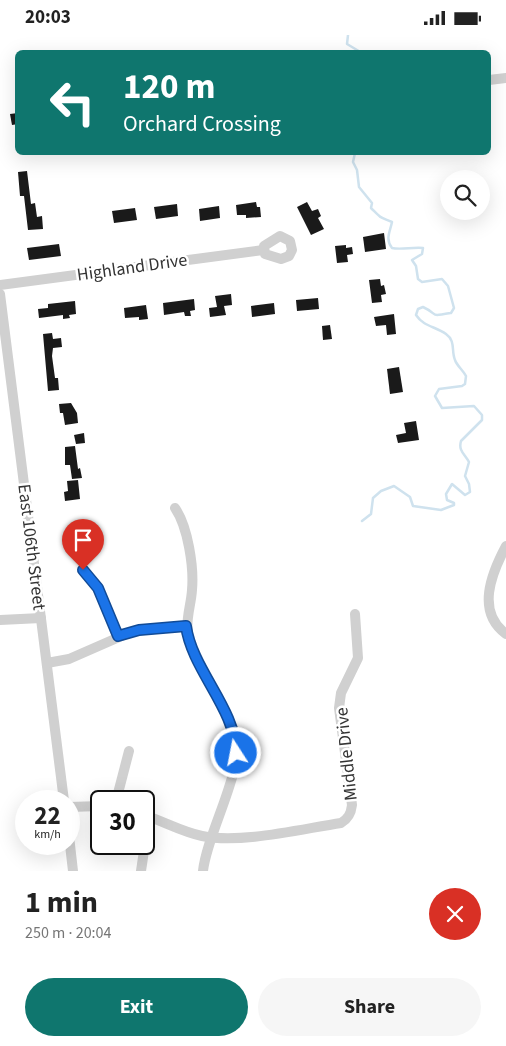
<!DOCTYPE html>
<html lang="en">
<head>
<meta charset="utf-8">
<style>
	:root { --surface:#fff; --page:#f6f6f6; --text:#222; --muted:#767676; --accent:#0f766e }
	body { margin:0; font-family:"Source Sans 3",sans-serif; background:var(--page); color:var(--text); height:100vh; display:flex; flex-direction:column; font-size:19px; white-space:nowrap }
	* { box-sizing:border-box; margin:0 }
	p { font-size:16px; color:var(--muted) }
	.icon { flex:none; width:28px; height:28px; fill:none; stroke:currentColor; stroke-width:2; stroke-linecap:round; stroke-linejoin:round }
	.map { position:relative; height:836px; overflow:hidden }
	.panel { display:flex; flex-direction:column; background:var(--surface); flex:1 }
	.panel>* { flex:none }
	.hud { position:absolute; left:15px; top:15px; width:476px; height:105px; border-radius:8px; box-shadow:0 5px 20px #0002; background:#0f766e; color:#fff; overflow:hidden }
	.tools { position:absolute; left:440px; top:135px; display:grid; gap:10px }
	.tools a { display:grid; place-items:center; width:50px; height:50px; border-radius:50%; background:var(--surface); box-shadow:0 5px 20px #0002; font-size:25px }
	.speed { position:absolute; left:15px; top:755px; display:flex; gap:10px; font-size:25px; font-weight:700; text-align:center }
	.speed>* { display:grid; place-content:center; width:65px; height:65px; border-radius:50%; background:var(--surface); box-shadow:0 5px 20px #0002; line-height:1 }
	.speed small { font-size:12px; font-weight:400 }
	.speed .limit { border:2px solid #111; border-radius:8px; background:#fff; color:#111 }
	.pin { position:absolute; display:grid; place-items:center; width:42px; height:42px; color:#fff; margin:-51px -21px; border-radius:50% 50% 50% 0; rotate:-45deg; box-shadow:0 0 5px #0007 }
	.pin .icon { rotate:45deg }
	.me { position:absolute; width:55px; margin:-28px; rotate:349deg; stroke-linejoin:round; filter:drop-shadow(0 0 4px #0008) }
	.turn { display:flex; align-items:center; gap:18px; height:105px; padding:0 25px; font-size:22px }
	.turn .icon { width:65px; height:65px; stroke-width:2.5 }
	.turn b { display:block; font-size:35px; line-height:42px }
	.round { display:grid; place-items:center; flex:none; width:52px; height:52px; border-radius:26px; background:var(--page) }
	.overview { display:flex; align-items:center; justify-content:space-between; height:85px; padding:0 25px }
	h1 { font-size:30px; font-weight:700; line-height:38px }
	.cta { display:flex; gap:10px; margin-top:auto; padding:10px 25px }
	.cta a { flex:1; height:58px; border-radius:30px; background:var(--accent); color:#fff; font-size:20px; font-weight:700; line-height:58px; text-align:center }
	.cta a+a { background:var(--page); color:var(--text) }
	.status { display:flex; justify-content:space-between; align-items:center; height:35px; padding:0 25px; background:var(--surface); direction:ltr }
	.status svg { height:14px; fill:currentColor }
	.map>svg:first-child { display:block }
</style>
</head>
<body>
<div class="status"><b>20:03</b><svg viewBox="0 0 49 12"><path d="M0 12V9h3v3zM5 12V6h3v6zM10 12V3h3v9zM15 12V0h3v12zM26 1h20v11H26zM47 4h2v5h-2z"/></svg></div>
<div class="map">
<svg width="506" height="836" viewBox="0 0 506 836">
	<rect width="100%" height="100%" fill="#fff"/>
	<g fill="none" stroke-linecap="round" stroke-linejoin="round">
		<!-- stream -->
		<g stroke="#cfe2ee" stroke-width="2.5">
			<path d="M348 0 347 9 362 18"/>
			<path d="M355 118 353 127 357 135 359 152 372 168 371 173C382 184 378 181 392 187 390 197 385 204 392 213 400 215 413 212 423 213L422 219 412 225 416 231 418 244 422 247 442 244 448 251 454 273 451 278C428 282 440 280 423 272L418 274 416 280C424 292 435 291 446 299 456 306 451 316 455 325 457 331 463 335 466 341L465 349 462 351 439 354 435 361 442 373 474 371 482 380V385L461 406C458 416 465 419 469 427L465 441 469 449 470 457 465 460 452 449 446 459 447 465 454 468V470L441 475 413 471 410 462 394 451 381 456 373 463 371 479 362 486"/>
		</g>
	</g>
	<!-- building -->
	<g fill="#1a1a1a">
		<path d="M18 78V89L12 90 10 79Z"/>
		<path d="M27 136 31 169 35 168 37 182 42 181 43 194 28 195 24 161H20L18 137Z"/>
		<path d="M256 167 257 172H260L261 182 246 183V180H237L236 170Z"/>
		<path d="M307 167 312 176 318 174 321 181 318 183 324 194 311 200 297 172Z"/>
		<path d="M177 169 178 181 156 184 154 172Z"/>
		<path d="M219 171 220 183 200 186 199 174Z"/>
		<path d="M135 173 137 185 114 188 112 176Z"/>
		<path d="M384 198 386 214 365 217 363 202Z"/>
		<path d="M59 209 61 221 29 225 27 213Z"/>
		<path d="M346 210V213L352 212 353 219 347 220 348 227 337 228 335 211Z"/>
		<path d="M380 244 381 251 384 250 386 259 381 260 382 267 372 268 369 245Z"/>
		<path d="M231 259 232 270 224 271 226 280 210 282 209 273 217 272 215 261Z"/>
		<path d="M318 263 319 274 297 276 296 265Z"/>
		<path d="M194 264 195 275 190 276 191 281H185L184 277 164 280 163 268Z"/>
		<path d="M75 266 76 279 69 280 70 283 63 284V280L39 283 38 274 48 273V269Z"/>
		<path d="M274 268 275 279 252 282 251 271Z"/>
		<path d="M146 270 148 284 139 285V282L125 283 124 273Z"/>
		<path d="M394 279 396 299 387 300 386 290 376 291 374 282Z"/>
		<path d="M330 290 332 304 323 305 322 291Z"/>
		<path d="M52 298 53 304 61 303 62 312 53 313 52 321 55 343H58L59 355 48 356 43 299Z"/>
		<path d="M399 332 403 357 390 359 387 334Z"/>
		<path d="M71 368 77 378 78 388 65 390 63 378H60L59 369Z"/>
		<path d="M416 386 419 405 398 408 396 400 406 398 404 388Z"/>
		<path d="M84 398 85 408 76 409 74 400Z"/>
		<path d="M75 411 78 434 80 433 82 443 72 444 70 430H65V412Z"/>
		<path d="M78 445 80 464 65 466 64 457 68 456 67 446Z"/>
	</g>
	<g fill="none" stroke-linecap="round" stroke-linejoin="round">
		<!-- minor -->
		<g stroke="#d0d0d0" stroke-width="10">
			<path d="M489 45 506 43"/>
			<path d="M280 201 290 206 292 215 289 221 281 224 265 219 264 211Z"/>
			<path d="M0 250 263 215"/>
			<path d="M0 259 64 766"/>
			<path d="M175 473C188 492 194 532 192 555 191 571 185 585 188 601 198 638 228 669 236 706 242 739 207 799 203 836"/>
			<path d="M506 511C491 539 476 577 506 599"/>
			<path d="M83 535 98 553 118 601"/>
			<path d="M0 585 41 583"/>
			<path d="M47 628 69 624 133 596 186 591"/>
			<path d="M116 766 129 716"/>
			<path d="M69 772 101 771"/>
			<path d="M144 780C163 786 182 797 202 801 241 809 301 794 341 788 348 784 351 779 352 770L339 673 341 658 358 623 355 579"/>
			<path d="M69 801 73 836"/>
			<path d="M141 836 149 782"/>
		</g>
	</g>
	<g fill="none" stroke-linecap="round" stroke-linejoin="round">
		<defs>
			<path id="route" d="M83 535 98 553 118 601 139 595 186 591C192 635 236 674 236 718"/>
		</defs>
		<!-- route casing -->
		<use href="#route" stroke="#114b97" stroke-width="12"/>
		<!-- route -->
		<use href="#route" stroke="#1a73e8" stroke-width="9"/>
	</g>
	<g text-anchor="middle" stroke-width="5" stroke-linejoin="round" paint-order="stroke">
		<!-- street labels -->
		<g font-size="18" fill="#333" stroke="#fff">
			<text transform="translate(132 232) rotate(-8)" y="6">Highland Drive</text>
			<text transform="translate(32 512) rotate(83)" y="6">East 106th Street</text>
			<text transform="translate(346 719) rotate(-96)" y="6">Middle Drive</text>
		</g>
	</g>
</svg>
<div class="tools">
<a><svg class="icon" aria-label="search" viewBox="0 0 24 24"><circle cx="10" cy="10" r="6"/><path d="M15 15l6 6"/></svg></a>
</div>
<div class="speed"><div>22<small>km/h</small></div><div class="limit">30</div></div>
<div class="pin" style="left:83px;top:535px;background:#d93025"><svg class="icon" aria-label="arrive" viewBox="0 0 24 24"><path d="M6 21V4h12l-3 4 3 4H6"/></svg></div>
<svg class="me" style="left:236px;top:718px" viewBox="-20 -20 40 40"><circle r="17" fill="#1a73e8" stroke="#fff" stroke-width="3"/><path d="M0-11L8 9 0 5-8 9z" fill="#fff"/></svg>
<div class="hud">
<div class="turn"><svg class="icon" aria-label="left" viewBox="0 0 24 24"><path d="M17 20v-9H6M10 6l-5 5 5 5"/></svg><div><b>120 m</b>Orchard Crossing</div></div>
</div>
</div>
<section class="panel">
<div class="overview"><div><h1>1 min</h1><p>250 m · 20:04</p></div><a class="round" style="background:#d93025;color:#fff"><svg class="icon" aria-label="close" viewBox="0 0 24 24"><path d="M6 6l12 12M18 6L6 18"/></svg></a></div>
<div class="cta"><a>Exit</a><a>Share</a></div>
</section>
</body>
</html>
